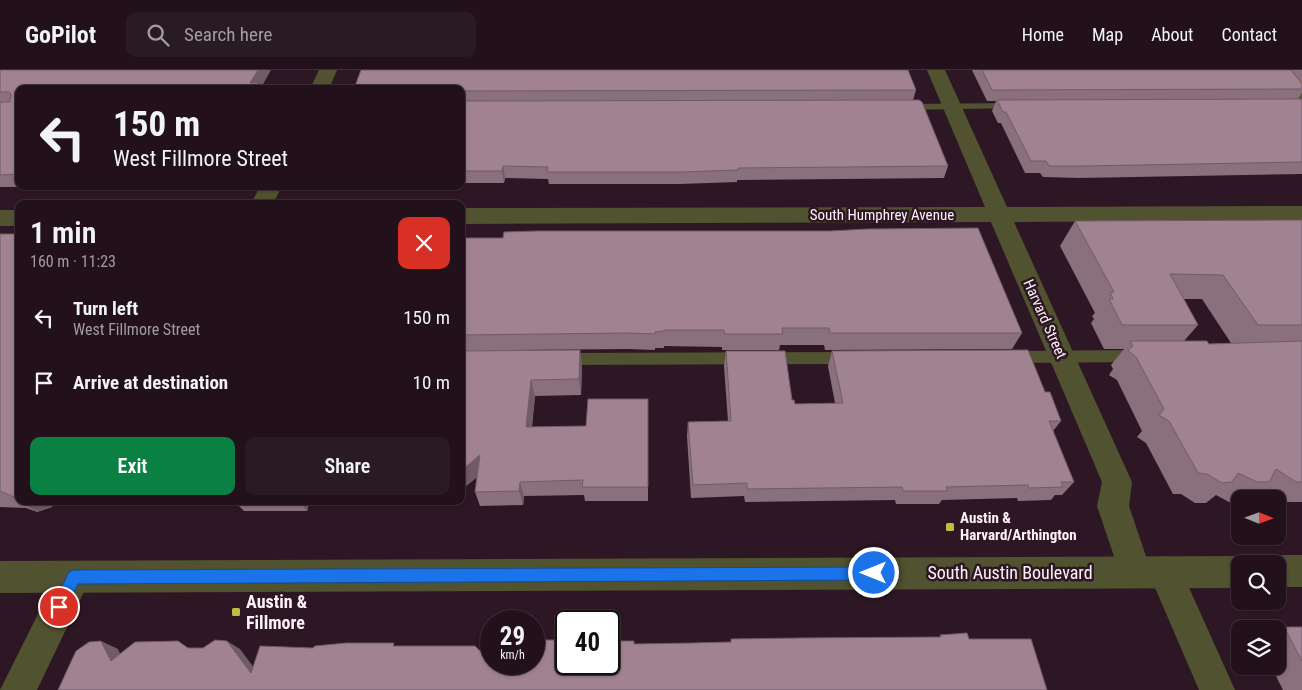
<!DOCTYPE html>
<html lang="en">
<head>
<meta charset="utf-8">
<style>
	:root { --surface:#22111b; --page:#2a1a24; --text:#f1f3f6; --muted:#a29da3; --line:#3f313a; --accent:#0b8043 }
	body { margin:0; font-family:"Roboto Condensed",sans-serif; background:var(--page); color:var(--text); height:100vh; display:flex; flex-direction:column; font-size:19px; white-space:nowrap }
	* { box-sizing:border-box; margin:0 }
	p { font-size:16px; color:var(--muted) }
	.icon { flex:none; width:28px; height:28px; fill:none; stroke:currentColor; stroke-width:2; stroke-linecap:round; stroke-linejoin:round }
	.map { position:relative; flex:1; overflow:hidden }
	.drawer { position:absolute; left:15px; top:130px; width:450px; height:305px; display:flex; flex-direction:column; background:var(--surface); border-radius:10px; box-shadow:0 1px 4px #0004,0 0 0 1px var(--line) }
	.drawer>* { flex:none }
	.top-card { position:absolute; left:15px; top:15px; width:450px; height:105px; border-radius:10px; box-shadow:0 1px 4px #0004,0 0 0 1px var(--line); background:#22111b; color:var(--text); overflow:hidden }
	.needle { width:32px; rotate:91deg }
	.buttons { position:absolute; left:1231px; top:420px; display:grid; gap:10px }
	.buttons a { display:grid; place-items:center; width:55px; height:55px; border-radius:10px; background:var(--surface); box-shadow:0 1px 4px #0004,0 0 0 1px var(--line); font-size:25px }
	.speed { position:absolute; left:480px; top:540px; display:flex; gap:10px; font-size:25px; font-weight:700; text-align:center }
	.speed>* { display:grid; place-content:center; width:65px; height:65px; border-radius:50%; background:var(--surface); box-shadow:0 1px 4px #0004,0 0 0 1px var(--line); line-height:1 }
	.speed small { font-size:12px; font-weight:400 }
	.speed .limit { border:2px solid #111; border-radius:8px; background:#fff; color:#111 }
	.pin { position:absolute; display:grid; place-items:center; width:42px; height:42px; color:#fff; margin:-21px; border:2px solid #fff; border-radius:50%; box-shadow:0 1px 5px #0007 }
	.me { position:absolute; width:55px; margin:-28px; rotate:270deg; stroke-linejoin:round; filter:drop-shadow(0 0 4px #0008) }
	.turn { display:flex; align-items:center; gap:18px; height:105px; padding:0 15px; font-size:22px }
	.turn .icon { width:65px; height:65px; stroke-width:2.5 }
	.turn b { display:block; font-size:35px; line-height:42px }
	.round { display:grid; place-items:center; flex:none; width:52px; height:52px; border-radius:10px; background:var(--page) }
	.headline { display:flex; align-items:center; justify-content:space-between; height:85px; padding:0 15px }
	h1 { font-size:30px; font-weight:600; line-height:38px }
	.cta { display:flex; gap:10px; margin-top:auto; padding:10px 15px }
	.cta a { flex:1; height:58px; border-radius:10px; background:var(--accent); color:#fff; font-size:20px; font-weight:600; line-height:58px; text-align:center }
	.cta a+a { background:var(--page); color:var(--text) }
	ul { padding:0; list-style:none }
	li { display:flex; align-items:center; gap:15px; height:65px; padding:0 15px }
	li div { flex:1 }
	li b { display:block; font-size:19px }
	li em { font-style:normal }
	header { display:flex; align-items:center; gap:30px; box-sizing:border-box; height:70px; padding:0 25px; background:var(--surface); border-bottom:1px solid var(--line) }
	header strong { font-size:24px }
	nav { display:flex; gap:28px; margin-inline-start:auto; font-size:18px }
	.search { width:350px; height:45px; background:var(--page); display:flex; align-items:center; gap:12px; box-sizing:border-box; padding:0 18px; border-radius:10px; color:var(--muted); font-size:19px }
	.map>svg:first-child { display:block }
</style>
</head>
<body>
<header>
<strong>GoPilot</strong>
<div class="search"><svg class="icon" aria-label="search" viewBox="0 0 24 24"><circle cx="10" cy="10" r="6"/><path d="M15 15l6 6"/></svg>Search here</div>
<nav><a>Home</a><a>Map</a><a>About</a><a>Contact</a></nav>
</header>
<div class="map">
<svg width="1302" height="620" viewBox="0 0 1302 620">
	<rect width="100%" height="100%" fill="#2e1724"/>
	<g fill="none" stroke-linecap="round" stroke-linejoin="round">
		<!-- service -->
		<g fill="#51522f" fill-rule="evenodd">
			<path d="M1277 0H1287L1302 20V30L1298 29Z"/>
			<path d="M1015 33 1020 36 1019 38 905 40 900 37 905 34Z"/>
			<path d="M1137 280 1142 282 1144 286 1142 290 1137 292 1010 293 1005 291 1003 287 1005 283 1010 281Z"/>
			<path d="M850 282 855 284 857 288 855 292 850 294 560 295 555 293 553 289 555 285 560 283Z"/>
		</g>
		<!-- minor -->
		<g fill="#51522f" fill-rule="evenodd">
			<path d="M319 0H337L329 19H310Z"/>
			<path d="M927 0H945L1007 137 1302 136V150L1014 152 1132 412 1129 436 1150 498 1153 491 1165 486 1177 491 1235 620H1199L1150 506 1147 513 1135 518 1123 513 1097 436 1102 412 991 152 461 154V138L985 137Z"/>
			<path d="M260 116H282L273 134H251Z"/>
			<rect x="0" y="140" width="19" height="16"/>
			<path d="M74 491 86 496 91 507 37 620H0L62 496Z"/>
		</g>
		<!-- tertiary -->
		<g fill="#51522f" fill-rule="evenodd">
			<path d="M1278 485H1302V517H1278V494H1265L1266 490Z"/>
			<path d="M1240 486 1252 491 1253 494H1240V518L0 523V491Z"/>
		</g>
	</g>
	<!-- wall -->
	<g fill="#8a707d" fill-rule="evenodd">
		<path d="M0 0 261 18V19H19V116H224L0 117Z"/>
		<path d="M972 0H1302V23L1298 29H1302V104L1079 108 1043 107 1040 103H1025L1001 53H998L992 41 996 31H987Z"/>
		<path d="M461 19 916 20 913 30 948 96 944 108 737 110V112L680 114H549L548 109 505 108 504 113H461Z"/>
		<path d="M1302 150V432H1278V429H1262L1253 424 1246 429H1240V432H1229L1216 425 1206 433H1195L1181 424H1173L1146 373 1137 367 1142 361 1117 310 1109 305 1113 299 1111 295 1124 279H1104L1091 253 1094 249 1092 246 1095 243 1060 176 1075 151ZM1184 229H1202L1231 273 1209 274 1184 271 1198 255Z"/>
		<path d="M0 164H19V431H55L52 437 37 442 26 438 0 437Z"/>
		<path d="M461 168 1022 263 1012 279 825 280 824 275H780L779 280H722V277L664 276V278H655V280L629 279 517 280 582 296 581 325 535 326 532 357 586 356 648 329V431H585L584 425 524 426 523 435 480 436 475 422 477 407 461 420Z"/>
		<path d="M726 281 792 330 795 334 835 333 828 296 832 281 1045 322 1061 351 1053 361 1074 412 1062 425H1055L1051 430 1018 431 1017 428 942 430 939 434H896L895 430 745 432 744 426 691 428 687 366 688 352 728 351 724 296Z"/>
		<path d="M234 431H310L307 441H244Z"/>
		<path d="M332 431H354L348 436H337Z"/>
		<path d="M428 431H449L444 435 432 436Z"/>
		<path d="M1284 557H1302V620H1283L1271 596H1278V560Z"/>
	</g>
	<!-- shaded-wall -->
	<g fill="#705b66">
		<path d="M258 0H271L261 18V19H253L250 13Z"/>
		<path d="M503 96 505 108 504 113 502 101Z"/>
		<path d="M580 280 582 296 581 325 579 309Z"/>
		<path d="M531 310 535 326 530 372 526 357Z"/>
		<path d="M480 385 486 400 461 420V401Z"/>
		<path d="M520 412 524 426 523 435 519 421Z"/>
		<path d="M19 425V430L14 427Z"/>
		<path d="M20 431H55L52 437 37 442Z"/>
		<path d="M299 431H310L307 441Z"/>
		<path d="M345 431H354L348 436Z"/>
		<path d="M442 431H449L444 435Z"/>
		<path d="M101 571 118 579 127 599 111 591Z"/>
		<path d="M227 571 240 579 263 610 251 603Z"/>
	</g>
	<!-- building -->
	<g fill="#a08291" stroke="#705b66">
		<path d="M0 0H258L250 13H258L255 19H19V104L0 105V32H10L11 24 9 22H0Z"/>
		<path d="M361 0H908L916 20 461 21V19H354Z"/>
		<path d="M982 0H1291L1302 14V19L992 20Z"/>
		<path d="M1302 29V92L1085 96H1049L1046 91H1031L1006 42H1003L997 30Z"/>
		<path d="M919 30 922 32 948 96 738 98V100L681 102H547L548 97 503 96 502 101H461V31Z"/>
		<path d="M1302 150V255H1258L1223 205 1170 204 1198 255H1122L1109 229H1113L1110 222H1114L1075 151Z"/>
		<path d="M978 158 1022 263H830L829 258H782L783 264H725L724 260H664V261L655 262V264L628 263 461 265V168H503L504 162 537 161H830L868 159Z"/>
		<path d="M0 164H19V425L14 427 3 422H0Z"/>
		<path d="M1130 271H1207L1209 274 1302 271V412H1296L1276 399 1269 412H1257L1238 403 1232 412 1222 413 1207 404 1198 403 1169 351 1159 345 1164 339 1136 287 1128 281 1133 276Z"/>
		<path d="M580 280 579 309 531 310 526 357 586 356 588 329H648V417H582L583 410 520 412 519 421 475 422 480 385 461 401V281Z"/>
		<path d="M1028 280 1045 322H1050L1061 351H1049L1074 412H1061L1063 417 1029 418 1028 415 946 417 948 421H903L902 417 747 419V413L693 415 688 352 731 351 726 281H785L792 330H794L795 334 843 333 832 281Z"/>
		<path d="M1284 557H1302V591Z"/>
		<path d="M967 563 969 569H1031L1047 620H58L76 581 89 572 101 571 111 591 135 572 178 571 188 578H203L215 570 227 571 251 603 260 576 313 578 315 576 346 573H394L393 576H475L491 591V594H494L503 603 504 594H534V570H566V594H609V571H634V574L693 573 731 572V569L800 568 941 567 940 565Z"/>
	</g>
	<!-- route -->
	<path fill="#1a73e8" stroke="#114b97" d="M874 497 879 499 881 503 879 508 874 510 78 514 64 542 59 544 54 542 52 537 69 502 74 500Z"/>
	<!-- markers -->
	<g fill="#bebf42" stroke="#2e1724" stroke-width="2">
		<rect x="945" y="452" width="10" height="10" rx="2.5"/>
		<rect x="231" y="537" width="10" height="10" rx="2.5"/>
	</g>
	<g text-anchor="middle" stroke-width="5" stroke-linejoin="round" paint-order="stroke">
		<!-- street labels -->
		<g font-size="15" fill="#fef1f7" stroke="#2e1724">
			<text x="882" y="150">South Humphrey Avenue</text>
			<text transform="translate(1045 249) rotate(66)" y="5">Harvard Street</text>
		</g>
		<!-- poi labels -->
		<g font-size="15" font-weight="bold" fill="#fef1f7" stroke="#2e1724" text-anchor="start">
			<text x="960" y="453">Austin &amp;<tspan x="960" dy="17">Harvard/Arthington</tspan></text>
		</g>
		<!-- near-street labels -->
		<g font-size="18" fill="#fef1f7" stroke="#2e1724">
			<text x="1010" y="509">South Austin Boulevard</text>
		</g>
		<!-- near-poi labels -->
		<g font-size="18" font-weight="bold" fill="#fef1f7" stroke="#2e1724" text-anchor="start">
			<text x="246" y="538">Austin &amp;<tspan x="246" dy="21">Fillmore</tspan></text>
		</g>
	</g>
</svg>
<div class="buttons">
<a><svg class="needle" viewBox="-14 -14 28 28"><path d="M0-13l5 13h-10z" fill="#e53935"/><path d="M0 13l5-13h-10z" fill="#a29da3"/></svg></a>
<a><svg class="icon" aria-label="search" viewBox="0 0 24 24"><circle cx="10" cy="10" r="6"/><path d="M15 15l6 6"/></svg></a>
<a><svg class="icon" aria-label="layers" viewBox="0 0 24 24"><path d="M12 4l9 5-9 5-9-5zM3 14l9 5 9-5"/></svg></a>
</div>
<div class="speed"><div>29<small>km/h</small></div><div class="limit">40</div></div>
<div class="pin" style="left:59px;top:537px;background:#d93025"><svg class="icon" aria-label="arrive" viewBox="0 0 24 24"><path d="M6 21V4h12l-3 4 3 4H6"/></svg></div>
<svg class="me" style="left:874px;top:503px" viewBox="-20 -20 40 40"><circle r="17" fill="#1a73e8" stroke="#fff" stroke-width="3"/><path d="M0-11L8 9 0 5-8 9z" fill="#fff"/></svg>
<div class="top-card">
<div class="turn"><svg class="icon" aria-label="left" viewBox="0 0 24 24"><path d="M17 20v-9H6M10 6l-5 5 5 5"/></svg><div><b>150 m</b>West Fillmore Street</div></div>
</div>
<section class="drawer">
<div class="headline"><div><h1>1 min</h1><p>160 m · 11:23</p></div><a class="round" style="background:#d93025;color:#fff"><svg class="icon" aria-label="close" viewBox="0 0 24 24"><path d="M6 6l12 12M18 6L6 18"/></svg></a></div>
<ul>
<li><svg class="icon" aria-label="left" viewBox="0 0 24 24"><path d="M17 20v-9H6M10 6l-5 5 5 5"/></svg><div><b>Turn left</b><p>West Fillmore Street</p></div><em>150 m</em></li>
<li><svg class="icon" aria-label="arrive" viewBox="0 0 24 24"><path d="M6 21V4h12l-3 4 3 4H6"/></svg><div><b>Arrive at destination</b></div><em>10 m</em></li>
</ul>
<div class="cta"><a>Exit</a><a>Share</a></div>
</section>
</div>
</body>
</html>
